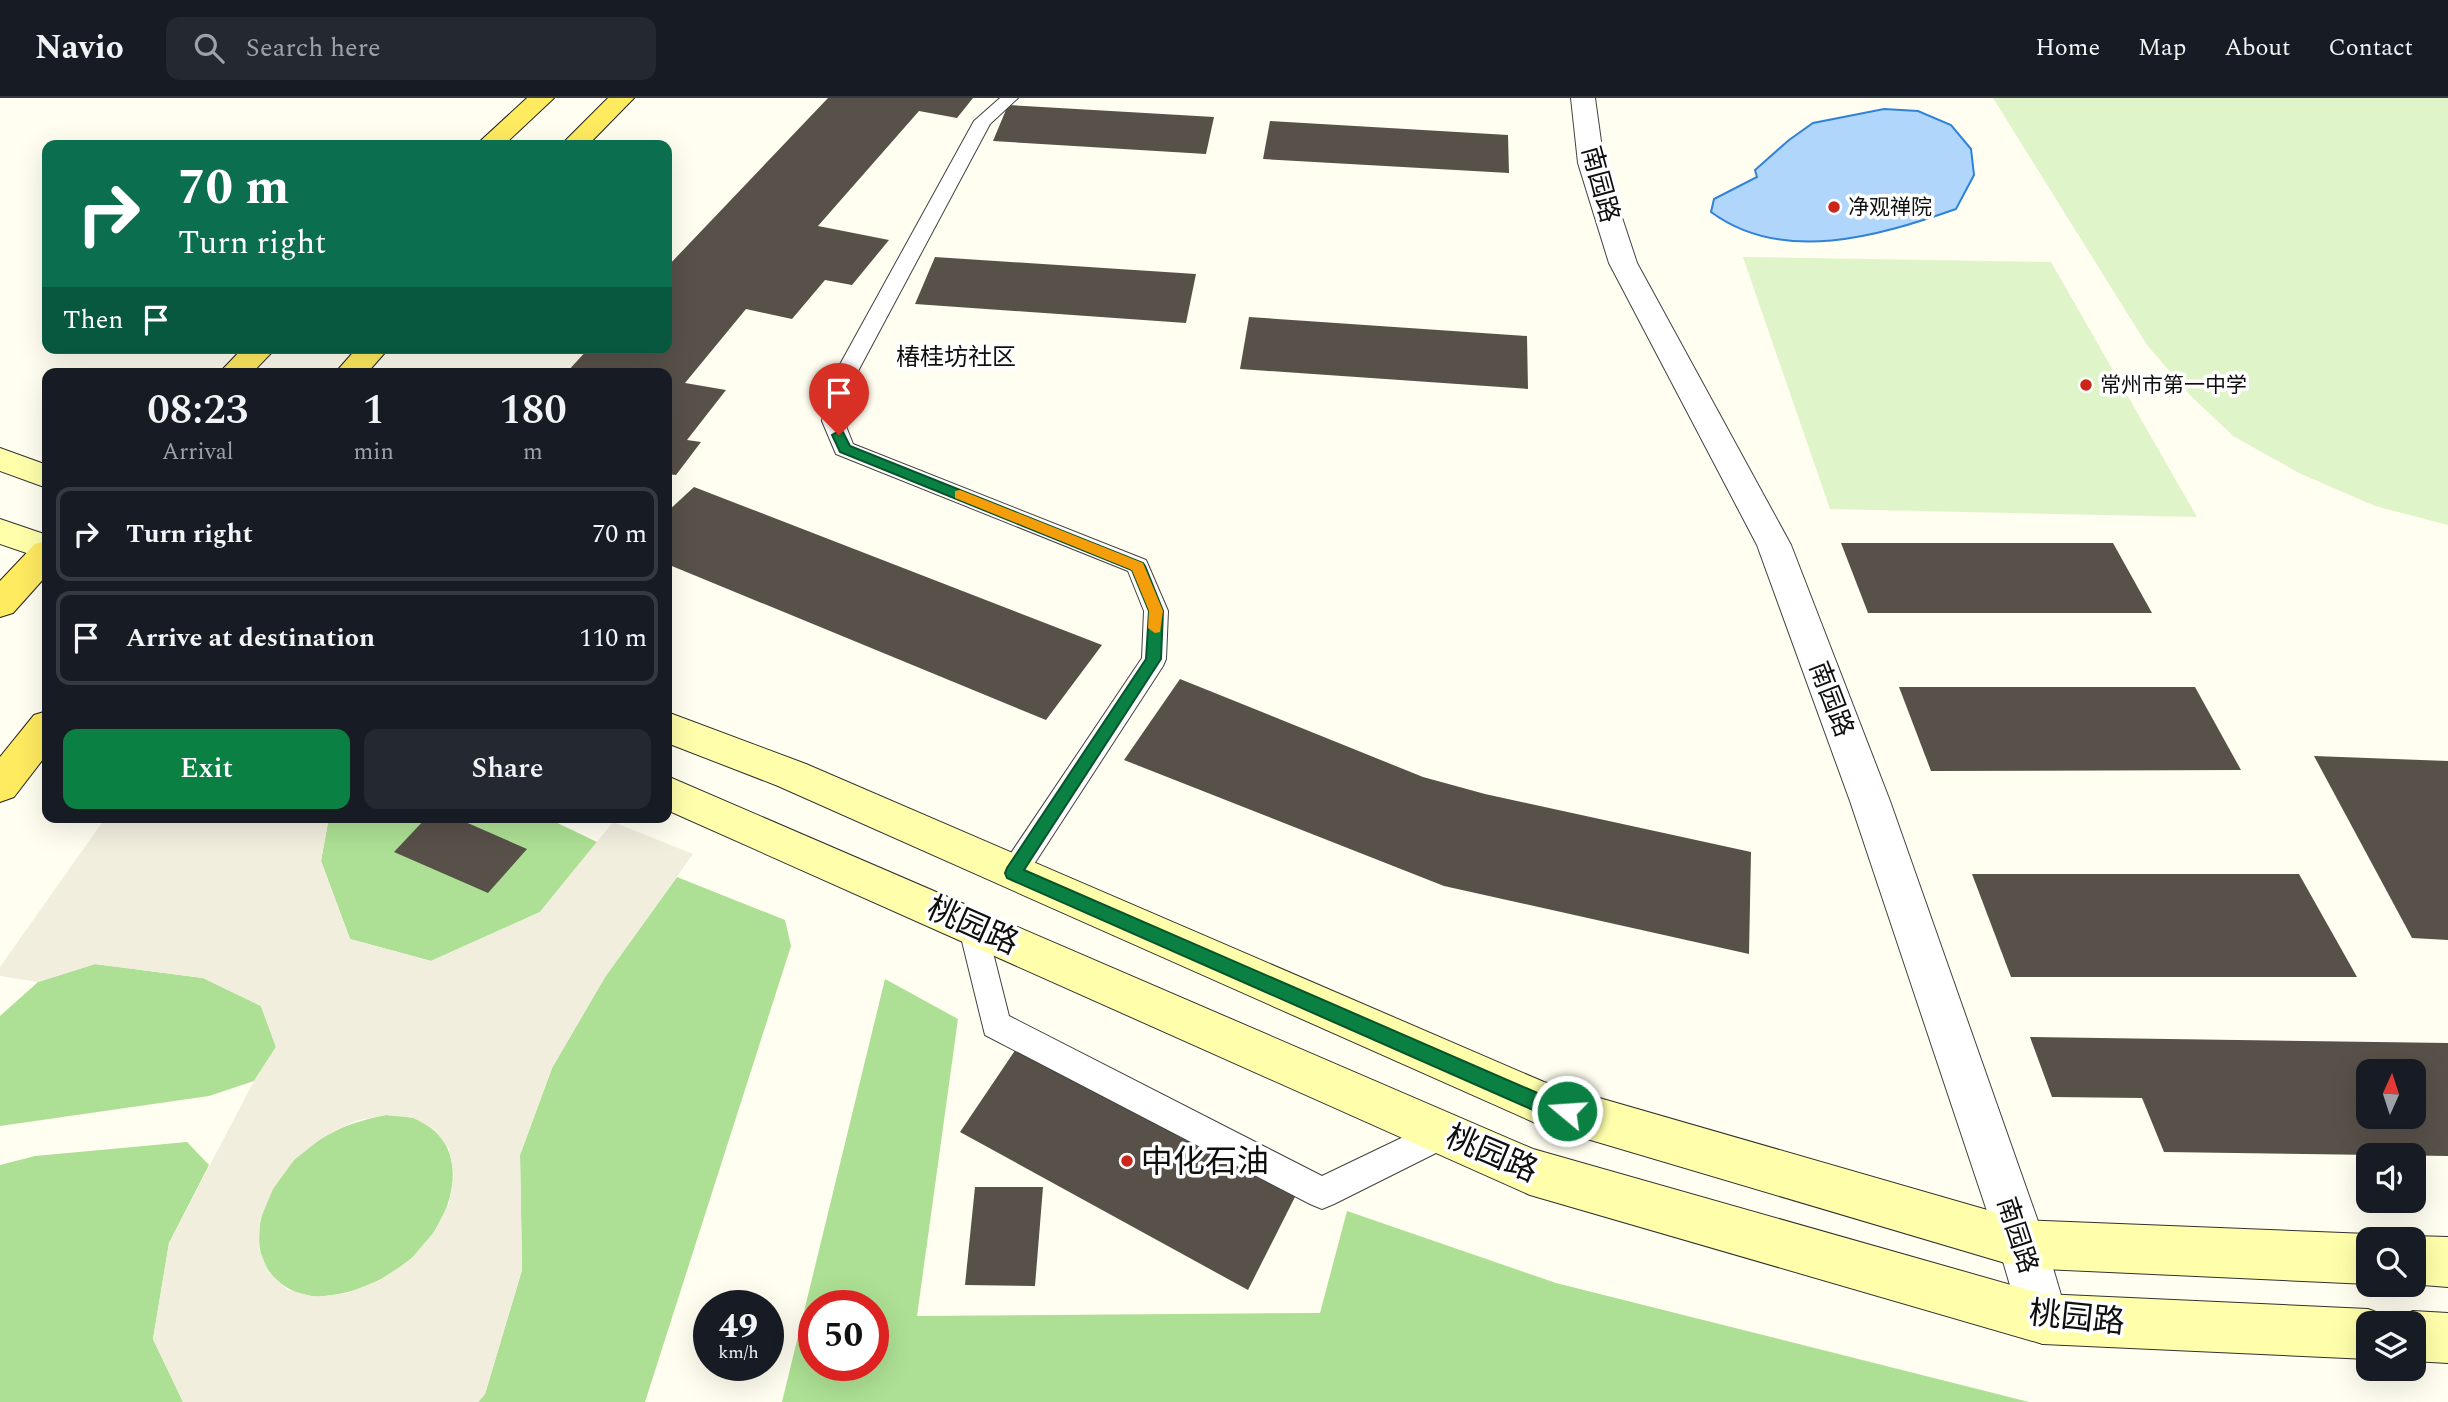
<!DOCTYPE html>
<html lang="en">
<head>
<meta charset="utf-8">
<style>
	:root { --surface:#171b24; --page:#242831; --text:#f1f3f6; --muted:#9ea1a6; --line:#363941; --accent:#0b8043 }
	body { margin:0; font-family:Spectral,"Noto Sans SC",serif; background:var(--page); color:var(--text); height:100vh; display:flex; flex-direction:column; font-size:26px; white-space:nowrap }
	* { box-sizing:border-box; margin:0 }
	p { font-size:23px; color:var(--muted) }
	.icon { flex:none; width:38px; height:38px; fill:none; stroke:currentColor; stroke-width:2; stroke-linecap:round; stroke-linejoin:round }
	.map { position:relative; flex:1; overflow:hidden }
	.details { position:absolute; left:42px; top:270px; width:630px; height:455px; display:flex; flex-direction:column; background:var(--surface); border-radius:14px; box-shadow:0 7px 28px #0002 }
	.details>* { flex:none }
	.top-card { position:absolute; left:42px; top:42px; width:630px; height:214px; border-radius:14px; box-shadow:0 7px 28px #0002; background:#0b6e4f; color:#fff; overflow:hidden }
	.needle { width:46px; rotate:3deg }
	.buttons { position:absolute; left:2356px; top:961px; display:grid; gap:14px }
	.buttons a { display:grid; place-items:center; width:70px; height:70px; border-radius:14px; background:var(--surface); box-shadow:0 7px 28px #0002; font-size:35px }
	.speed { position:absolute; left:693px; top:1192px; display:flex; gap:14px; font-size:35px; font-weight:700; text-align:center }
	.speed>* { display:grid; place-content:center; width:91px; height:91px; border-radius:50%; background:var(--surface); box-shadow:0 7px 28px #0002; line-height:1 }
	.speed small { font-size:18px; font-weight:400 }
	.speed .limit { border:10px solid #d22; background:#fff; color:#111 }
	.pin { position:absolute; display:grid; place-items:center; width:60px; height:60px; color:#fff; margin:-72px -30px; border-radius:50% 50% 50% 0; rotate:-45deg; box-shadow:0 0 7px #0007 }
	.pin .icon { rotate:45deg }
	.me { position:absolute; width:77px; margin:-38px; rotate:288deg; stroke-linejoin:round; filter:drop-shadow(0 0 5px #0008) }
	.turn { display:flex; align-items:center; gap:24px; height:147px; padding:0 21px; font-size:32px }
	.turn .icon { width:91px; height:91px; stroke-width:2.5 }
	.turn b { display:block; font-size:49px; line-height:60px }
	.then { display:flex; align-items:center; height:66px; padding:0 21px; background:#0003; gap:14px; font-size:26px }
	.eta { display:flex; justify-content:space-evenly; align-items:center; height:119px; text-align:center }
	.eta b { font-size:42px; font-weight:600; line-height:49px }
	.cta { display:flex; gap:14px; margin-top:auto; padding:14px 21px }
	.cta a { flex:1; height:80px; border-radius:14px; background:var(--accent); color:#fff; font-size:28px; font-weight:600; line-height:80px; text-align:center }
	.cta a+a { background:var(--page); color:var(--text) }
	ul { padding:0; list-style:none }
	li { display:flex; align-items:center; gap:21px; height:94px; margin:0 14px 10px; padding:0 7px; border:4px solid var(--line); border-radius:14px }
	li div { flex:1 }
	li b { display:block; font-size:26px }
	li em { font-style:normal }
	header { display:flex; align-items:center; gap:42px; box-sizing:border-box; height:98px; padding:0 35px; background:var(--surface); border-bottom:2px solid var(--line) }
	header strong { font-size:33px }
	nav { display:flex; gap:38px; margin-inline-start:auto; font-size:24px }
	.search { width:490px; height:63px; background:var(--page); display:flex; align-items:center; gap:18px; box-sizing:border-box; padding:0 24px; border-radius:14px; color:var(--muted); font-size:26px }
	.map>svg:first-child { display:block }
</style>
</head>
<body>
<header>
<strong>Navio</strong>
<div class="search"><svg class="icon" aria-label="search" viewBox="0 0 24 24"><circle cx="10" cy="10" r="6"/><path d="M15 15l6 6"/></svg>Search here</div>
<nav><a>Home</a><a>Map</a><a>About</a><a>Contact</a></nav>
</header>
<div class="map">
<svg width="2448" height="1304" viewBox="0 0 2448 1304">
	<rect width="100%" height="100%" fill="#fffef0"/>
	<!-- forest -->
	<g fill="#ade094" fill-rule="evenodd">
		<path d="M329 719H545L597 744 540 814 431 863 350 841 321 763Z"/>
		<path d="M677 779 785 822 791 848 645 1304H478L485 1296 522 1172 520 1057 552 970 605 879Z"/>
		<path d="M95 866 203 880 261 908 276 949 254 983 209 998 0 1028V918L38 884Z"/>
		<path d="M885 881 958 921 917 1218 1320 1215 1347 1113 1556 1185 2029 1304H782ZM814 1208H873V1267H814Z"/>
		<path d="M386 1017C395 1018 404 1017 413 1020 424 1023 435 1032 442 1041 469 1079 441 1137 408 1163 384 1182 357 1195 326 1198 308 1200 291 1195 277 1182 241 1150 265 1088 296 1060 324 1035 350 1024 386 1017Z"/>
		<path d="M187 1044 209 1067 169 1145 153 1241 183 1304H0V1067L35 1058Z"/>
	</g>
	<!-- pitch -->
	<g fill="#e0f4c9">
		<path d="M1993 0H2448V427L2375 408 2299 375 2233 338 2190 297 2147 247Z"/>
		<path d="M1743 159 2051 164 2197 419 1830 411Z"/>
	</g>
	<!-- plaza -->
	<path fill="#f1eede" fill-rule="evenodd" d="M106 719H329L321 763 350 841 431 863 540 814 613 724 693 756 605 879 552 970 520 1057 522 1172 485 1296 478 1304H183L153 1241 169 1145 254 983 276 949 261 908 203 880 95 866 38 884 0 878V869ZM386 1017 414 1020 435 1032 449 1051 454 1077 449 1105 434 1134 410 1162 380 1182 347 1195 316 1199 288 1192 269 1175 259 1151 260 1122 273 1091 294 1062 323 1039 355 1023Z"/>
	<!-- water -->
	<path fill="#b0d6fb" stroke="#3082d9" stroke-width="2" d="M1884 11 1918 13 1951 27 1971 51 1974 77 1956 111C1879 138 1783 167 1711 114L1714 101 1757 79 1755 72 1789 42 1813 25Z"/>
	<!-- building -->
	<g fill="#58514a" fill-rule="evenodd">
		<path d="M828 0H973L957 20 919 13 818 128 889 142 852 187 825 182 792 221 746 211 685 285 726 292 687 342 701 344 676 377 667 376V275H566L589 250H667V169Z"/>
		<path d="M1008 7 1214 19 1206 56 993 43Z"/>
		<path d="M1270 23 1508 37 1509 75 1263 61Z"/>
		<path d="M935 159 1196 176 1186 225 915 206Z"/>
		<path d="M1249 219 1527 238 1528 291 1240 271Z"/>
		<path d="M694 389 1102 547 1046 622 667 466V414Z"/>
		<path d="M1841 445H2113L2152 515H1868Z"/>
		<path d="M1180 581 1423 679 1485 696 1751 754 1749 856 1444 788 1124 662Z"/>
		<path d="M1899 589H2195L2241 672 1931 673Z"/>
		<path d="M2314 658 2448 663V842L2412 840Z"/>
		<path d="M427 719H454L527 751 488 795 394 754Z"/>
		<path d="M1972 776H2299L2357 879H2011Z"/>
		<path d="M2030 939 2448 945V1058L2164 1054 2142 1000 2052 999ZM2368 973H2413V1018H2368Z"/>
		<path d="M1018 948 1298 1093 1248 1192 960 1034Z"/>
		<path d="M975 1089H1043L1035 1188 965 1187Z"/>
	</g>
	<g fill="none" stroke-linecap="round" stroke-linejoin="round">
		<defs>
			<g id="lane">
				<path d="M1000 0H1018L990 26 849 290 844 323 853 346 1146 462 1168 513 1166 561 1163 568 1023 783 1013 787 1003 783 999 775 1003 767 1142 560 1144 513 1128 473 836 356 822 323 827 290 974 23Z"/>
				<path d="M972 814 982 818 986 827 1009 918 1322 1078 1443 1020 1454 1024 1459 1035 1454 1046 1334 1106 1322 1111 1310 1106 985 937 958 827 962 818Z"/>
			</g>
			<path id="street" d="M1571 0H1595L1604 65 1637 165 1791 447 1890 703 2046 1146 2068 1221 2061 1239 2043 1246 2025 1239 1998 1146 1850 703 1757 447 1609 165 1578 65Z"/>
			<g id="secondary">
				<path d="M0 350 47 367V390L0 373Z"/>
				<path d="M0 421 47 437V462L0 446Z"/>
				<path d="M667 614 806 666 1544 984 2022 1122 2368 1136 2379 1141H2368V1186L2022 1170 1540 1027 778 688 667 645Z"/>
				<path d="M667 678 1533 1051 2043 1196 2368 1211 2386 1218 2389 1225H2368V1261L2043 1246 1530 1097 667 712Z"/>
				<path d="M2413 1138 2448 1139V1189L2410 1186H2413V1141H2407Z"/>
				<path d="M2413 1213 2448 1215V1265L2413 1263V1225H2393L2395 1220Z"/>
			</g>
			<g id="primary">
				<path d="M527 0H554L504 47H476Z"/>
				<path d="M608 0H634L588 47H561Z"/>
				<path d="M243 250H276L252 275H219Z"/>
				<path d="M357 250H389L367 275H335Z"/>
				<path d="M47 443V477L13 515 0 519V483L35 446Z"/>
				<path d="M47 613V656L14 699 0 704V659L34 617Z"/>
			</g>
		</defs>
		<!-- lane casing -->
		<use href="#lane" stroke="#424242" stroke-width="2"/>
		<!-- street casing -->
		<use href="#street" stroke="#424242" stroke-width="2"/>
		<!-- secondary casing -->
		<use href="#secondary" stroke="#313131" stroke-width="2"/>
		<!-- primary casing -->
		<use href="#primary" stroke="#202020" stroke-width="2"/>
		<!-- lane -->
		<use href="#lane" fill="#fff" fill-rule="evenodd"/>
		<!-- street -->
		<use href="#street" fill="#fff" fill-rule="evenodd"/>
		<!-- secondary -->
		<use href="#secondary" fill="#ffffab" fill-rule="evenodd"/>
		<!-- primary -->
		<use href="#primary" fill="#ffeb60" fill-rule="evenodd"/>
	</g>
	<!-- route -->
	<path fill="#0b8043" stroke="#07532c" stroke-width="2" d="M839 333 843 334 850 348 1143 465 1145 468 1163 513 1161 561 1024 772 1542 997 1574 1007 1576 1013 1574 1020 1567 1022 1533 1012 1007 780 1005 775 1007 770 1146 561 1149 513 1132 472 840 354 832 337Z"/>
	<!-- slow -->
	<path fill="#f59e0b" d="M960 392 1143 465 1163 513 1160 534 1155 535 1148 530 1149 513 1132 472 955 400V393Z"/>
	<!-- markers -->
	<g fill="#cc261a" stroke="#fff" stroke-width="2.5">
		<circle cx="1834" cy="109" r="7"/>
		<circle cx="2086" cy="287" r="7"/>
		<circle cx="1127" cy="1063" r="7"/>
	</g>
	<g text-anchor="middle" stroke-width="7" stroke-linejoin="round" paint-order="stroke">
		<!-- far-poi labels -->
		<g font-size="21" fill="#0f0f0f" stroke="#fff" text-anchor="start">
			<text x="1848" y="116">净观禅院</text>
			<text x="2100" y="294">常州市第一中学</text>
		</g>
		<!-- far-quarter labels -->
		<g font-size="24" fill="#0f0f0f" stroke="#fff">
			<text x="956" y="267">椿桂坊社区</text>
		</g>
		<!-- street labels -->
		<g font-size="26" fill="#0f0f0f" stroke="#fff">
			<text transform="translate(1601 86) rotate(75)" y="9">南园路</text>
			<text transform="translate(1832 601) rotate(69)" y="9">南园路</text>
			<text transform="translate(2018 1137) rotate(72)" y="9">南园路</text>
		</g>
		<!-- near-street labels -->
		<g font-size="32" fill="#0f0f0f" stroke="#fff">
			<text transform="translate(973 827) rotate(24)" y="11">桃园路</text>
			<text transform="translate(1492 1055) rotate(23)" y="11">桃园路</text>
			<text transform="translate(2077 1219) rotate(6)" y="11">桃园路</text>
		</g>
		<!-- near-poi labels -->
		<g font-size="32" fill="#0f0f0f" stroke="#fff" text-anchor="start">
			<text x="1141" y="1074">中化石油</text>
		</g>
	</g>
</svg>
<div class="buttons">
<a><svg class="needle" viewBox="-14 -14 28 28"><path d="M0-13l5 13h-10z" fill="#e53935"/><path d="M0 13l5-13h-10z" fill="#9ea1a6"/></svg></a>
<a><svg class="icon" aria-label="sound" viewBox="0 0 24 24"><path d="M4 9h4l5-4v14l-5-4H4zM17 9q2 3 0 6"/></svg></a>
<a><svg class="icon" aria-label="search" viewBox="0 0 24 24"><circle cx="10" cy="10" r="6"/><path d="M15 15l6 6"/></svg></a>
<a><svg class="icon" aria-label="layers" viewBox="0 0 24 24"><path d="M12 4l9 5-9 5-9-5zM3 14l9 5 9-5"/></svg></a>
</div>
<div class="speed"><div>49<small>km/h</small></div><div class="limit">50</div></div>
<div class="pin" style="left:839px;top:337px;background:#d93025"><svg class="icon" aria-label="arrive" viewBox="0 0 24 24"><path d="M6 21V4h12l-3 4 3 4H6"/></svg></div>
<svg class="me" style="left:1567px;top:1013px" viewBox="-20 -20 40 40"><circle r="17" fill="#0b8043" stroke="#fff" stroke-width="3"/><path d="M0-11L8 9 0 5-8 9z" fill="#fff"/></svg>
<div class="top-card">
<div class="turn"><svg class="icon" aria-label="right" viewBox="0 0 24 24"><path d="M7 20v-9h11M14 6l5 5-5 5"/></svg><div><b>70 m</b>Turn right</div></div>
<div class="then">Then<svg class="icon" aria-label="arrive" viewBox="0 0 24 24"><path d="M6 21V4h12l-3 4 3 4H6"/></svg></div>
</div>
<section class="details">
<div class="eta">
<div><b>08:23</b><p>Arrival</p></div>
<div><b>1</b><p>min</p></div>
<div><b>180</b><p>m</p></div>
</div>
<ul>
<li><svg class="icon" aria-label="right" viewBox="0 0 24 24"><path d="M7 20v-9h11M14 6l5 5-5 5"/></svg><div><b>Turn right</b></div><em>70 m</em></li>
<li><svg class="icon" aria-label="arrive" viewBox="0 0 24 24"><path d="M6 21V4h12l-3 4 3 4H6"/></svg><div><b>Arrive at destination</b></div><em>110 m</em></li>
</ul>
<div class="cta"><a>Exit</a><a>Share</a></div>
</section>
</div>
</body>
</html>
